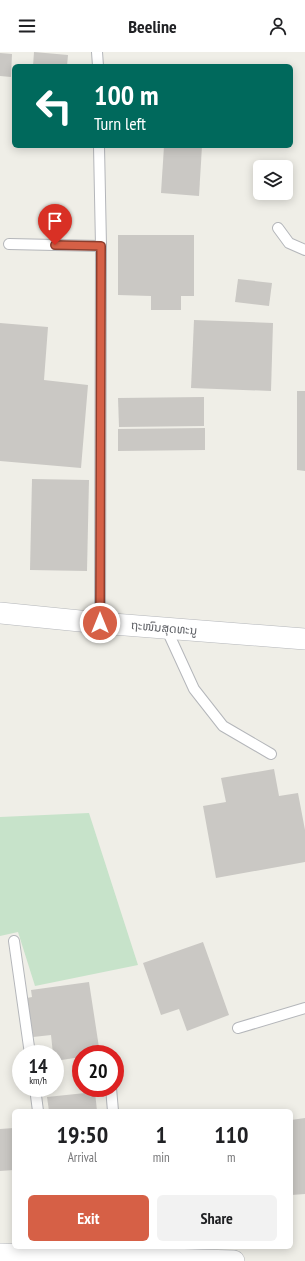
<!DOCTYPE html>
<html lang="en">
<head>
<meta charset="utf-8">
<style>
	:root { --surface:#fff; --page:#f2f2f2; --text:#202124; --muted:#757577; --accent:#d66046 }
	body { margin:0; font-family:"PT Sans Narrow","Noto Sans Lao",sans-serif; background:var(--page); color:var(--text); height:100vh; display:flex; flex-direction:column; font-size:15px; white-space:nowrap }
	* { box-sizing:border-box; margin:0 }
	p { font-size:13px; color:var(--muted) }
	.icon { flex:none; width:22px; height:22px; fill:none; stroke:currentColor; stroke-width:2; stroke-linecap:round; stroke-linejoin:round }
	.map { position:relative; flex:1; overflow:hidden }
	.drawer { position:absolute; left:12px; top:1057px; width:281px; height:140px; display:flex; flex-direction:column; background:var(--surface); border-radius:6px; box-shadow:0 2px 10px #0003 }
	.drawer>* { flex:none }
	.banner { position:absolute; left:12px; top:12px; width:281px; height:84px; border-radius:6px; box-shadow:0 2px 10px #0003; background:#00695c; color:#fff; overflow:hidden }
	.controls { position:absolute; left:253px; top:108px; display:grid; gap:8px }
	.controls a { display:grid; place-items:center; width:40px; height:40px; border-radius:6px; background:var(--surface); box-shadow:0 2px 10px #0003; font-size:20px }
	.speed { position:absolute; left:12px; top:993px; display:flex; gap:8px; font-size:20px; font-weight:700; text-align:center }
	.speed>* { display:grid; place-content:center; width:52px; height:52px; border-radius:50%; background:var(--surface); box-shadow:0 2px 10px #0003; line-height:1 }
	.speed small { font-size:10px; font-weight:400 }
	.speed .limit { border:6px solid #d22; background:#fff; color:#111 }
	.pin { position:absolute; display:grid; place-items:center; width:34px; height:34px; color:#fff; margin:-41px -17px; border-radius:50% 50% 50% 0; rotate:-45deg; box-shadow:0 0 4px #0007 }
	.pin .icon { rotate:45deg }
	.me { position:absolute; width:44px; margin:-22px; rotate:0deg; stroke-linejoin:round; filter:drop-shadow(0 0 3px #0008) }
	.turn { display:flex; align-items:center; gap:14px; height:84px; padding:0 16px; font-size:18px }
	.turn .icon { width:52px; height:52px; stroke-width:2.5 }
	.turn b { display:block; font-size:28px; line-height:34px }
	.eta { display:flex; justify-content:space-evenly; align-items:center; height:68px; text-align:center }
	.eta b { font-size:24px; font-weight:800; line-height:28px }
	.action { display:flex; gap:8px; margin-top:auto; padding:8px 16px }
	.action a { flex:1; height:46px; border-radius:6px; background:var(--accent); color:#fff; font-size:16px; font-weight:800; line-height:46px; text-align:center }
	.action a+a { background:var(--page); color:var(--text) }
	header { display:flex; justify-content:space-between; align-items:center; height:52px; padding:0 16px; background:var(--surface); font-size:18px; font-weight:800 }
	.map>svg:first-child { display:block }
</style>
</head>
<body>
<header><svg class="icon" aria-label="menu" viewBox="0 0 24 24"><path d="M4 6h16M4 12h16M4 18h16"/></svg>Beeline<svg class="icon" aria-label="person" viewBox="0 0 24 24"><circle cx="12" cy="8" r="4"/><path d="M4 21q1-7 8-7t8 7"/></svg></header>
<div class="map">
<svg width="305" height="1209" viewBox="0 0 305 1209">
	<rect width="100%" height="100%" fill="#efeee7"/>
	<!-- green -->
	<path fill="#c7e3ca" d="M89 761 138 913 35 934 18 880 0 884V765Z"/>
	<!-- building -->
	<g fill="#cac8c4">
		<path d="M34 0 68 3 67 14H33Z"/>
		<path d="M0 1 12 2 11 25 0 24Z"/>
		<path d="M164 94H202L199 144 161 141Z"/>
		<path d="M118 183H194V244H181V258H151V244L118 243Z"/>
		<path d="M238 227 272 231 269 254 235 250Z"/>
		<path d="M194 268 273 271 271 339 191 336Z"/>
		<path d="M0 271 48 275 44 328 88 333 81 416 0 409Z"/>
		<path d="M297 339H305V419L297 418Z"/>
		<path d="M204 345V374L119 375 118 346Z"/>
		<path d="M205 376V398L118 399V377Z"/>
		<path d="M32 427 89 428 87 519 30 518Z"/>
		<path d="M274 717 279 744 298 741 305 778V810L216 826 203 754 226 750 221 726Z"/>
		<path d="M203 890 229 963 187 979 179 957 161 963 143 911Z"/>
		<path d="M89 930 100 1002H81V1005L55 1009V1002H53L51 983 33 985 27 946 32 945 31 938Z"/>
		<path d="M95 1040 97 1059H49L47 1045Z"/>
		<path d="M305 1066V1142L291 1143V1068Z"/>
		<path d="M14 1076V1118L0 1119V1077Z"/>
	</g>
	<g fill="none" stroke-linecap="round" stroke-linejoin="round">
		<defs>
			<g id="lane">
				<path d="M97 0 98 14"/>
				<path d="M99 94 101 194 100 571"/>
				<path d="M278 176 289 191 305 198"/>
				<path d="M9 192 101 194"/>
				<path d="M166 576 194 637 223 674 271 702"/>
				<path d="M14 889 30 1002"/>
				<path d="M238 976 305 956"/>
				<path d="M35 1036 38 1059"/>
				<path d="M111 1036 113 1059"/>
			</g>
			<g id="street">
				<path d="M0 561 100 571 305 587"/>
				<path d="M0 1202 234 1209"/>
			</g>
		</defs>
		<!-- lane casing -->
		<use href="#lane" stroke="#b4b6ba" stroke-width="12"/>
		<!-- street casing -->
		<use href="#street" stroke="#b4b6ba" stroke-width="22"/>
		<!-- lane -->
		<use href="#lane" stroke="#fff" stroke-width="10"/>
		<!-- street -->
		<use href="#street" stroke="#fff" stroke-width="21"/>
	</g>
	<g fill="none" stroke-linecap="round" stroke-linejoin="round">
		<defs>
			<path id="route" d="M55 193 101 194 100 571"/>
		</defs>
		<!-- route casing -->
		<use href="#route" stroke="#8b3e2e" stroke-width="10"/>
		<!-- route -->
		<use href="#route" stroke="#d66046" stroke-width="7"/>
	</g>
	<g text-anchor="middle" stroke-width="3" stroke-linejoin="round" paint-order="stroke">
		<!-- street labels -->
		<g font-size="12" fill="#5f6166" stroke="#fff">
			<text transform="translate(164 576) rotate(5)" y="4">ຖະໜົນສຸດທະນູ</text>
		</g>
	</g>
</svg>
<div class="controls">
<a><svg class="icon" aria-label="layers" viewBox="0 0 24 24"><path d="M12 4l9 5-9 5-9-5zM3 14l9 5 9-5"/></svg></a>
</div>
<div class="speed"><div>14<small>km/h</small></div><div class="limit">20</div></div>
<div class="pin" style="left:55px;top:193px;background:#d93025"><svg class="icon" aria-label="arrive" viewBox="0 0 24 24"><path d="M6 21V4h12l-3 4 3 4H6"/></svg></div>
<svg class="me" style="left:100px;top:571px" viewBox="-20 -20 40 40"><circle r="17" fill="#d66046" stroke="#fff" stroke-width="3"/><path d="M0-11L8 9 0 5-8 9z" fill="#fff"/></svg>
<div class="banner">
<div class="turn"><svg class="icon" aria-label="left" viewBox="0 0 24 24"><path d="M17 20v-9H6M10 6l-5 5 5 5"/></svg><div><b>100 m</b>Turn left</div></div>
</div>
<section class="drawer">
<div class="eta">
<div><b>19:50</b><p>Arrival</p></div>
<div><b>1</b><p>min</p></div>
<div><b>110</b><p>m</p></div>
</div>
<div class="action"><a>Exit</a><a>Share</a></div>
</section>
</div>
</body>
</html>
